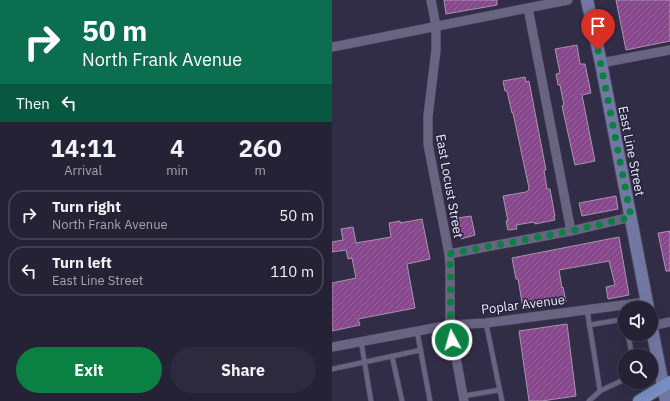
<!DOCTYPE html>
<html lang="en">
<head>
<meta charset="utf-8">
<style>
	:root { --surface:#262235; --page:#2e2a3d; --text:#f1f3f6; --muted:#a4a4ad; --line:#423f50; --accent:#0b8043 }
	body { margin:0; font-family:"IBM Plex Sans",sans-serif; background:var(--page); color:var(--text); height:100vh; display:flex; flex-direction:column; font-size:15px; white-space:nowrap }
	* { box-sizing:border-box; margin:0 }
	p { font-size:13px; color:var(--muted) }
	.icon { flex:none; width:22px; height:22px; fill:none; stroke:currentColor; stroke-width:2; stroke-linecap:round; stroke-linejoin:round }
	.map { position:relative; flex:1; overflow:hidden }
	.drawer { display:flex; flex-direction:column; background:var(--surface); width:332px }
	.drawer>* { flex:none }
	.hud { background:#0b6e4f; color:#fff; overflow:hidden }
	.tools { position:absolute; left:286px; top:301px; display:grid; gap:8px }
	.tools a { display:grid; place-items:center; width:40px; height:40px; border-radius:50%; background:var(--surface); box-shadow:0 4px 16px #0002,0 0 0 1px var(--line); font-size:20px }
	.pin { position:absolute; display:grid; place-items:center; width:34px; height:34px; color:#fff; margin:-41px -17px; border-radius:50% 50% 50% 0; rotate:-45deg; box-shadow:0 0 4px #0007 }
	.pin .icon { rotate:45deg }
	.me { position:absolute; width:44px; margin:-22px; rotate:354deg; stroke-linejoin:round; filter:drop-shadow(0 0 3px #0008) }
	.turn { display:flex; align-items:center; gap:14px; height:84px; padding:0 16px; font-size:18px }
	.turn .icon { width:52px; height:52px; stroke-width:2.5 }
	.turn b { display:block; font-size:28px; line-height:34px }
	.then { display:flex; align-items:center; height:38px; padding:0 16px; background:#0003; gap:8px; font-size:15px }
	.eta { display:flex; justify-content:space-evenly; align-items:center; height:68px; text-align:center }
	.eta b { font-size:24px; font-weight:700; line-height:28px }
	.button { display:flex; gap:8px; margin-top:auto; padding:8px 16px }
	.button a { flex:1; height:46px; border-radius:24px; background:var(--accent); color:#fff; font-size:16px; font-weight:700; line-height:46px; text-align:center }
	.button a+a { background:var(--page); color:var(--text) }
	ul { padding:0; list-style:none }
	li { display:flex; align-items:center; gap:12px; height:50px; margin:0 8px 6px; padding:0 8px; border:2px solid var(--line); border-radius:16px }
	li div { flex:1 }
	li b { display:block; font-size:15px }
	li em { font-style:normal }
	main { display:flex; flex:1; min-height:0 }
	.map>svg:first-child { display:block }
</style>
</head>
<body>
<main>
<section class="drawer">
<div class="hud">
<div class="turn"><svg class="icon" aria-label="right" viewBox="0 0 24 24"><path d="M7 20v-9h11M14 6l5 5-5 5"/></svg><div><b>50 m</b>North Frank Avenue</div></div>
<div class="then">Then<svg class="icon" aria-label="left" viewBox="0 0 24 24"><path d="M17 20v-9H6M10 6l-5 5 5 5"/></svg></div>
</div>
<div class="eta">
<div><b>14:11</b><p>Arrival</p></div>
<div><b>4</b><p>min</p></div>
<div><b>260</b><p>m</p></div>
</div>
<ul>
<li><svg class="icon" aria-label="right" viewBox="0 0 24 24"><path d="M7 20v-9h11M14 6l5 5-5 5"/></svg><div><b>Turn right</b><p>North Frank Avenue</p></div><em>50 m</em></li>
<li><svg class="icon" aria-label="left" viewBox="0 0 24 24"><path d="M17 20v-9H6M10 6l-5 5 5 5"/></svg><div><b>Turn left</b><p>East Line Street</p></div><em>110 m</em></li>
</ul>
<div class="button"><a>Exit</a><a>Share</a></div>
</section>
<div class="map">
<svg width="338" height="401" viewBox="0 0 338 401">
	<defs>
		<pattern id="building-hatch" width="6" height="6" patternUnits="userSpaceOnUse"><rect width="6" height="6" fill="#87478c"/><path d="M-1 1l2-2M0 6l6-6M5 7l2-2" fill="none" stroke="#98629d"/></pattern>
	</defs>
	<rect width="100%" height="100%" fill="#322d47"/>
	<!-- building -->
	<g fill="url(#building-hatch)" stroke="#ab93ac">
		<path d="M112 0H165V5L114 14Z"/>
		<path d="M284 0H338V41L294 50Z"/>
		<path d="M245 45 248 64H253L259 93 250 95 263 161 243 165 230 106 232 105 228 85H226L224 74 228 73 223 49Z"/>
		<path d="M193 77 194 82 197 81 214 170H212L215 189H218L223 216H222L223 220 203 224 202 222 184 225 185 229 176 230 174 221H176L171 196 194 192 196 191 197 188 181 113H180L175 91H173L171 81Z"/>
		<path d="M284 196 286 209 250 216 247 203Z"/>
		<path d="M139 216 143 235 129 239 125 218Z"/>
		<path d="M90 219 98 259 75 264 83 308 26 319 28 325 0 331V283L24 278 20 258 16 259 14 250 0 252V242L11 240 9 229 21 227 24 243 59 237 57 223 68 221V223Z"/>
		<path d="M338 231V271H334L326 233Z"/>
		<path d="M287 237 297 295 276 299 274 287 283 285 277 261 227 270 230 288 231 287 234 302 191 308 186 279H184L180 258Z"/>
		<path d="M235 324 244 396 210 401H197L187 331Z"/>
	</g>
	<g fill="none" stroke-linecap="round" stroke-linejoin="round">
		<defs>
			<g id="lane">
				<path d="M255 309 268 391 293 379"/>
				<path d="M154 323 170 401"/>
				<path d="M257 325 293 319"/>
				<path d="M85 331 98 401"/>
				<path d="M296 334 300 356"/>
				<path d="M29 341 39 401"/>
				<path d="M60 356 70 401"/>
				<path d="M0 369 89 350"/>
				<path d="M131 396 167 390"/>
				<path d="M257 401 268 391"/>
			</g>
			<g id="street">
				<path d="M99 0 104 26V50L96 116V144L117 254 118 266V325L132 401"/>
				<path d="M196 8 239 231"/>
				<path d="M0 47 236 0"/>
				<path d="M269 63 338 50"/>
				<path d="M117 254 239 231 299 217"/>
				<path d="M319 326 338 322"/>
				<path d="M0 347 118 325 154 323 314 302"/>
			</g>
			<g id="secondary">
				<path d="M255 0 269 63 316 308"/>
				<path d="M319 324 334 401"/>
			</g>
			<path id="primary" d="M307 401 338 382"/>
		</defs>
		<!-- lane casing -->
		<use href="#lane" stroke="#4d485e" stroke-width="6"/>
		<!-- street casing -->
		<use href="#street" stroke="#4d485e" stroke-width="10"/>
		<!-- secondary casing -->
		<use href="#secondary" stroke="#4d485e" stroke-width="14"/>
		<!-- primary casing -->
		<use href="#primary" stroke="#4d485e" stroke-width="14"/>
		<!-- lane -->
		<use href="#lane" stroke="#696482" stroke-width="4.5"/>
		<!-- street -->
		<use href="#street" stroke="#696482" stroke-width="9"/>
		<!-- secondary -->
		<use href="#secondary" stroke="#7179a2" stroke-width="12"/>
		<!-- primary -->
		<use href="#primary" stroke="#798fc2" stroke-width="12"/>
	</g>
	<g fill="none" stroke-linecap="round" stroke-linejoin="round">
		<!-- route -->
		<path stroke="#0b8043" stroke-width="7" stroke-dasharray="0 12.6" d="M120 340C116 311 121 282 117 254L239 231 299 217 266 50"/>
	</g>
	<g text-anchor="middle" stroke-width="3" stroke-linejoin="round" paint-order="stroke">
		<!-- street labels -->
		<g font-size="13" fill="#edeafb" stroke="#28233c">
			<text transform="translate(300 151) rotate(79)" y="5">East Line Street</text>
			<text transform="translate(118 186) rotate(80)" y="5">East Locust Street</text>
			<text transform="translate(191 304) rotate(-7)" y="5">Poplar Avenue</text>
		</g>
	</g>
</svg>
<div class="tools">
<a><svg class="icon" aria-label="sound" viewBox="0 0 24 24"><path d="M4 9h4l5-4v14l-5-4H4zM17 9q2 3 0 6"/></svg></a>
<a><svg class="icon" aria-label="search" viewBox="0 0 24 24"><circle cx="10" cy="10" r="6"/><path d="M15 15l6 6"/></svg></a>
</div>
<div class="pin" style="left:266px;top:50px;background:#d93025"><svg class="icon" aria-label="arrive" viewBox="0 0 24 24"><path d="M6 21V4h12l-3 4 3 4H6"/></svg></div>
<svg class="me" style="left:120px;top:340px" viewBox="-20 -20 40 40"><circle r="17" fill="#0b8043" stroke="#fff" stroke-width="3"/><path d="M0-11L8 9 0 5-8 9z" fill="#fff"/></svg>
</div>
</main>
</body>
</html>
